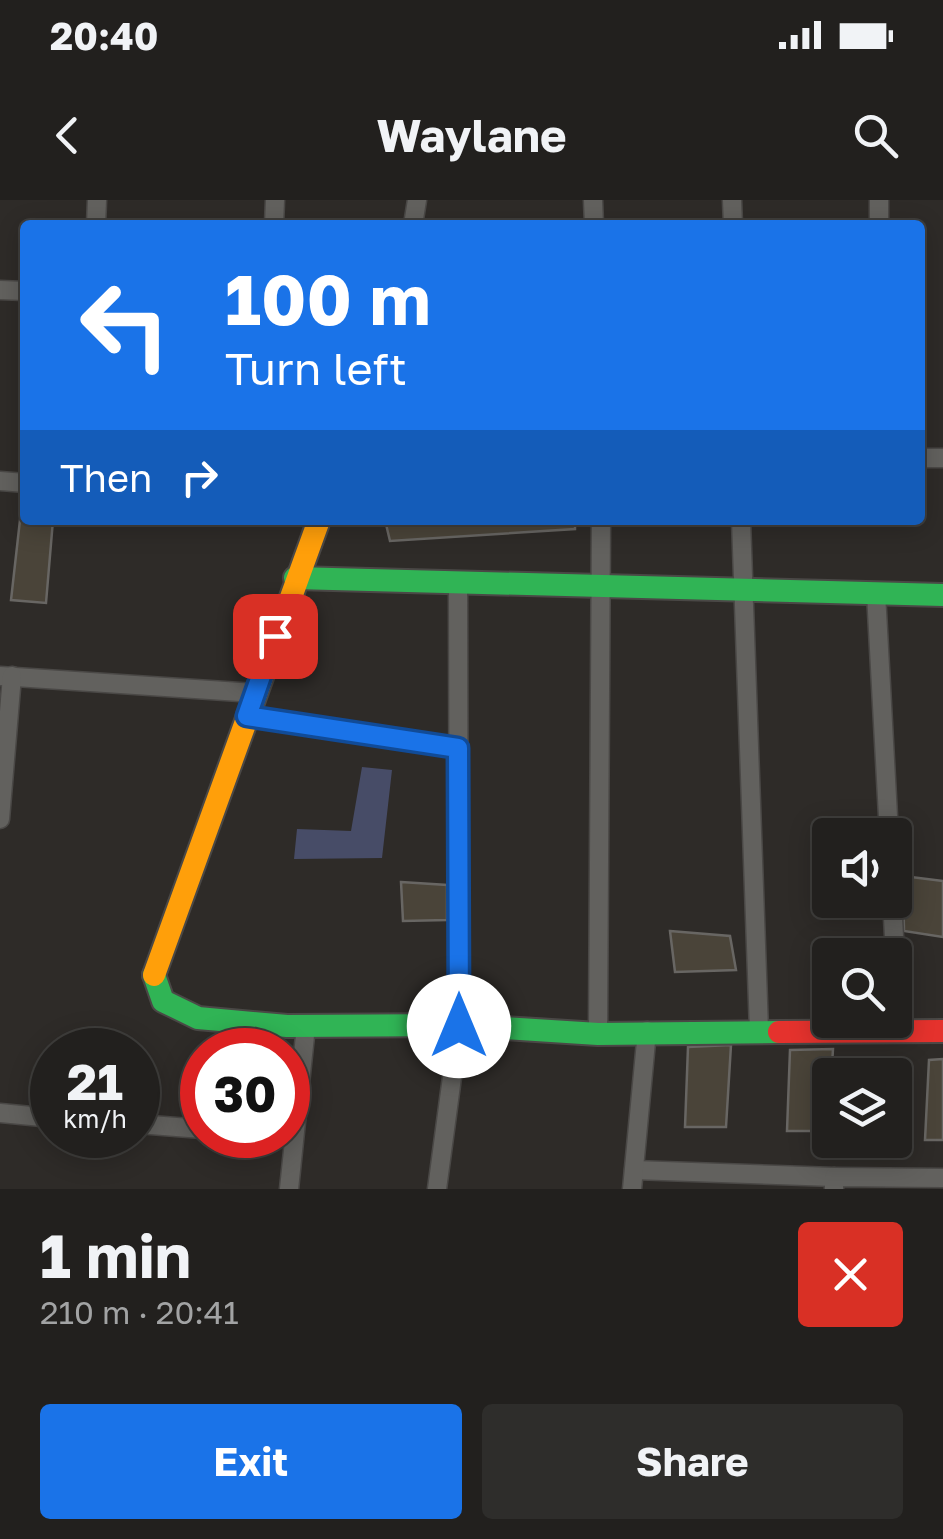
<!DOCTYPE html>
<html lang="en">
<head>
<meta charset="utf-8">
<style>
	:root { --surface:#22201e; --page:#2e2d2b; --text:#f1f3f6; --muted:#a2a3a4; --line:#3f3e3c; --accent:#1a73e8 }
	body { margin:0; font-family:"Golos Text",sans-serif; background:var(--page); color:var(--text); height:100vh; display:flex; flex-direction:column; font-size:38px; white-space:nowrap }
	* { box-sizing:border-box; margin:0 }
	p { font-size:32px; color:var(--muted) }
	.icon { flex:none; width:55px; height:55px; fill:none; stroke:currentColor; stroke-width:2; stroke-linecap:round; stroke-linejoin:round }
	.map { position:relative; height:989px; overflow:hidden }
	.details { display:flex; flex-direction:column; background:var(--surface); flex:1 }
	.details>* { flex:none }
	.hud { position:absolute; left:20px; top:20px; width:905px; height:305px; border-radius:10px; box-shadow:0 5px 25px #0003,0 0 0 2px var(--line); background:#1a73e8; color:#fff; overflow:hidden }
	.fabs { position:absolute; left:812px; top:618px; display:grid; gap:20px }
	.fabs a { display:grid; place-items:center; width:100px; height:100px; border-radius:10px; background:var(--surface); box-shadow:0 5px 25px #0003,0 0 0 2px var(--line); font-size:50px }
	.speed { position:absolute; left:30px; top:828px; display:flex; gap:20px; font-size:50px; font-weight:700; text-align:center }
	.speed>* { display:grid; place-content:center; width:130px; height:130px; border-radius:50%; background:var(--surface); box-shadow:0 5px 25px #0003,0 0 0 2px var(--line); line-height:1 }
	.speed small { font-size:25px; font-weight:400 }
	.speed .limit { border:15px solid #d22; background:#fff; color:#111 }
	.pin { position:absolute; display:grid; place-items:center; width:85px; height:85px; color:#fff; margin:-42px; border-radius:20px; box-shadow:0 5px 15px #0006 }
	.me { position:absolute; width:110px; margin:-55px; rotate:0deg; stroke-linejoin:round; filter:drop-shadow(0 0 8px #0008) }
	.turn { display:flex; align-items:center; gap:35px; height:210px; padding:0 40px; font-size:45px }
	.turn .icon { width:130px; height:130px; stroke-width:2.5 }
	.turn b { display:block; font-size:70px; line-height:85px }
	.then { display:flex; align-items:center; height:95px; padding:0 40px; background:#0003; gap:20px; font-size:38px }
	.round { display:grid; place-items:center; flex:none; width:105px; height:105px; border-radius:10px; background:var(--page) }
	.summary { display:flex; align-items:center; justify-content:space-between; height:170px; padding:0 40px }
	h1 { font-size:60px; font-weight:700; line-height:75px }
	.action { display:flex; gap:20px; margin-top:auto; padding:20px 40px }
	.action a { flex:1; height:115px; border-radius:10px; background:var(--accent); color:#fff; font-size:40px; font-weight:700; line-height:115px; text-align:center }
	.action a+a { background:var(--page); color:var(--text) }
	.status { display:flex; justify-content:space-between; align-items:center; height:70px; padding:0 50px; background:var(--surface); direction:ltr }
	.status svg { height:28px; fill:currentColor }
	header { display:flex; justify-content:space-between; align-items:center; height:130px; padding:0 40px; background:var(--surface); font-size:45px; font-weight:700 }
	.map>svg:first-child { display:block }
</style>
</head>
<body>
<div class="status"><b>20:40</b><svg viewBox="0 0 49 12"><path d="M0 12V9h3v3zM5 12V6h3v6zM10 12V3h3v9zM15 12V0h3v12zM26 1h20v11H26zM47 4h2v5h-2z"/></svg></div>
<header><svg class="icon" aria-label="back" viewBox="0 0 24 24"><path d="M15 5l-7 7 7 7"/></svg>Waylane<svg class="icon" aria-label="search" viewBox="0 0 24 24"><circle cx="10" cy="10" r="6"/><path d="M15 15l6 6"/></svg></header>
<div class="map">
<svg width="943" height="989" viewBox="0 0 943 989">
	<rect width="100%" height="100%" fill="#2e2b28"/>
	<!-- green -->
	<path fill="#474c67" d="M362 567 392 570 382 658 294 659 297 629 351 631Z"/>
	<!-- building -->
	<g fill="#4a4439" stroke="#686663" stroke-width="2.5">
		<path d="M21 311 25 320H53L46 403 11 400Z"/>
		<path d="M385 320H575V329L390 341Z"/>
		<path d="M903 676 943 681V737L904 731Z"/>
		<path d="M401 682 447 685V720L403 721Z"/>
		<path d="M670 731 730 736 736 770 675 772Z"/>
		<path d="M731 845 726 927H685L688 847Z"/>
		<path d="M833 849 828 931H787L790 850Z"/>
		<path d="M943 859V940H925L929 860Z"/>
	</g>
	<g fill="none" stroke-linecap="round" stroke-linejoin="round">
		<defs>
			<g id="street">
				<path d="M593 0 594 25"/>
				<path d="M732 0 733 25"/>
				<path d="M879 0V25"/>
				<path d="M96 25 97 0"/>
				<path d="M274 25 275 0"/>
				<path d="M413 25 417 0"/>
				<path d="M0 90 25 91"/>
				<path d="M920 258H943"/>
				<path d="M0 281 25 283"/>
				<path d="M741 320 759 831"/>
				<path d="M876 393 889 635"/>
				<path d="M0 476 255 493"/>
				<path d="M247 516 458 548"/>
				<path d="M0 619 12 476"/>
				<path d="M892 700 895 755"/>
				<path d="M895 760 899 831"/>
				<path d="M598 834 601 320"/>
				<path d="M0 913 52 918"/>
				<path d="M138 924 202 929"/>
				<path d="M634 970 834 977"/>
				<path d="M289 989 306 826"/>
				<path d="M437 989 459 825 458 383"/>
				<path d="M632 989 647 831"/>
				<path d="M834 989V977L943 978"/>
			</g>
			<g id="fast">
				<path d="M295 378 943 395"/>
				<path d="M154 775 163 801 198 818 287 826 459 825 598 834 779 832"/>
			</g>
			<path id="slow" d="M154 775 319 320"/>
			<path id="jam" d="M779 832 943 831"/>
		</defs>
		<!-- street casing -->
		<use href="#street" stroke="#4a4846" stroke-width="21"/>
		<!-- fast casing -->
		<use href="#fast" stroke="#4a4846" stroke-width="26"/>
		<!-- slow casing -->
		<use href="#slow" stroke="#4a4846" stroke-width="26"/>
		<!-- jam casing -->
		<use href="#jam" stroke="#4a4846" stroke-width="26"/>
		<!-- street -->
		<use href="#street" stroke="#62615e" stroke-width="18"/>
		<!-- fast -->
		<use href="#fast" stroke="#30b455" stroke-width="22"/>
		<!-- slow -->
		<use href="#slow" stroke="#ff9f0a" stroke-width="22"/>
		<!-- jam -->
		<use href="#jam" stroke="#e5322d" stroke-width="22"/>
	</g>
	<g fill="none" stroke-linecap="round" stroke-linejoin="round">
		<defs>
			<path id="route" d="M275 436 247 516 458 548 459 826"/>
		</defs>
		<!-- route casing -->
		<use href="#route" stroke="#114b97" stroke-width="25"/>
		<!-- route -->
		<use href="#route" stroke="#1a73e8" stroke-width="18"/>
	</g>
</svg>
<div class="fabs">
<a><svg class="icon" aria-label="sound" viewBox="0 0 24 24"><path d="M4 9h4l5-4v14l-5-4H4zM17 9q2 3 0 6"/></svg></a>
<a><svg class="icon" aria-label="search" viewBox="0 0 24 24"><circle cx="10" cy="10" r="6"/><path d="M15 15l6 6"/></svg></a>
<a><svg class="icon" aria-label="layers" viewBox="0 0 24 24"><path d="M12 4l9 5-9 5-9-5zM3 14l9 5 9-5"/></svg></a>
</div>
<div class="speed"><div>21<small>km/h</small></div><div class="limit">30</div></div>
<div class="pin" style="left:275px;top:436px;background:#d93025"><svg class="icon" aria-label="arrive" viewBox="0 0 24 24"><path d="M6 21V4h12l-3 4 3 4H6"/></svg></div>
<svg class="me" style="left:459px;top:826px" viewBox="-20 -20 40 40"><circle r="19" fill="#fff"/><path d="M0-13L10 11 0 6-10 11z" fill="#1a73e8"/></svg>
<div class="hud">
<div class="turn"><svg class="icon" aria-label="left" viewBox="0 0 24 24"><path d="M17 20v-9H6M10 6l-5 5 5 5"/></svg><div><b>100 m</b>Turn left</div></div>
<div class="then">Then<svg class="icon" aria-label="right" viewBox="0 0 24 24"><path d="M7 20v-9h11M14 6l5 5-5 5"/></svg></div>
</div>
</div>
<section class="details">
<div class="summary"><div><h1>1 min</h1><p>210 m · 20:41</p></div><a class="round" style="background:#d93025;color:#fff"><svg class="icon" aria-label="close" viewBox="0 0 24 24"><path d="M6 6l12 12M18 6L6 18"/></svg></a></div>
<div class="action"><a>Exit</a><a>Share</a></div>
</section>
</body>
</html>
